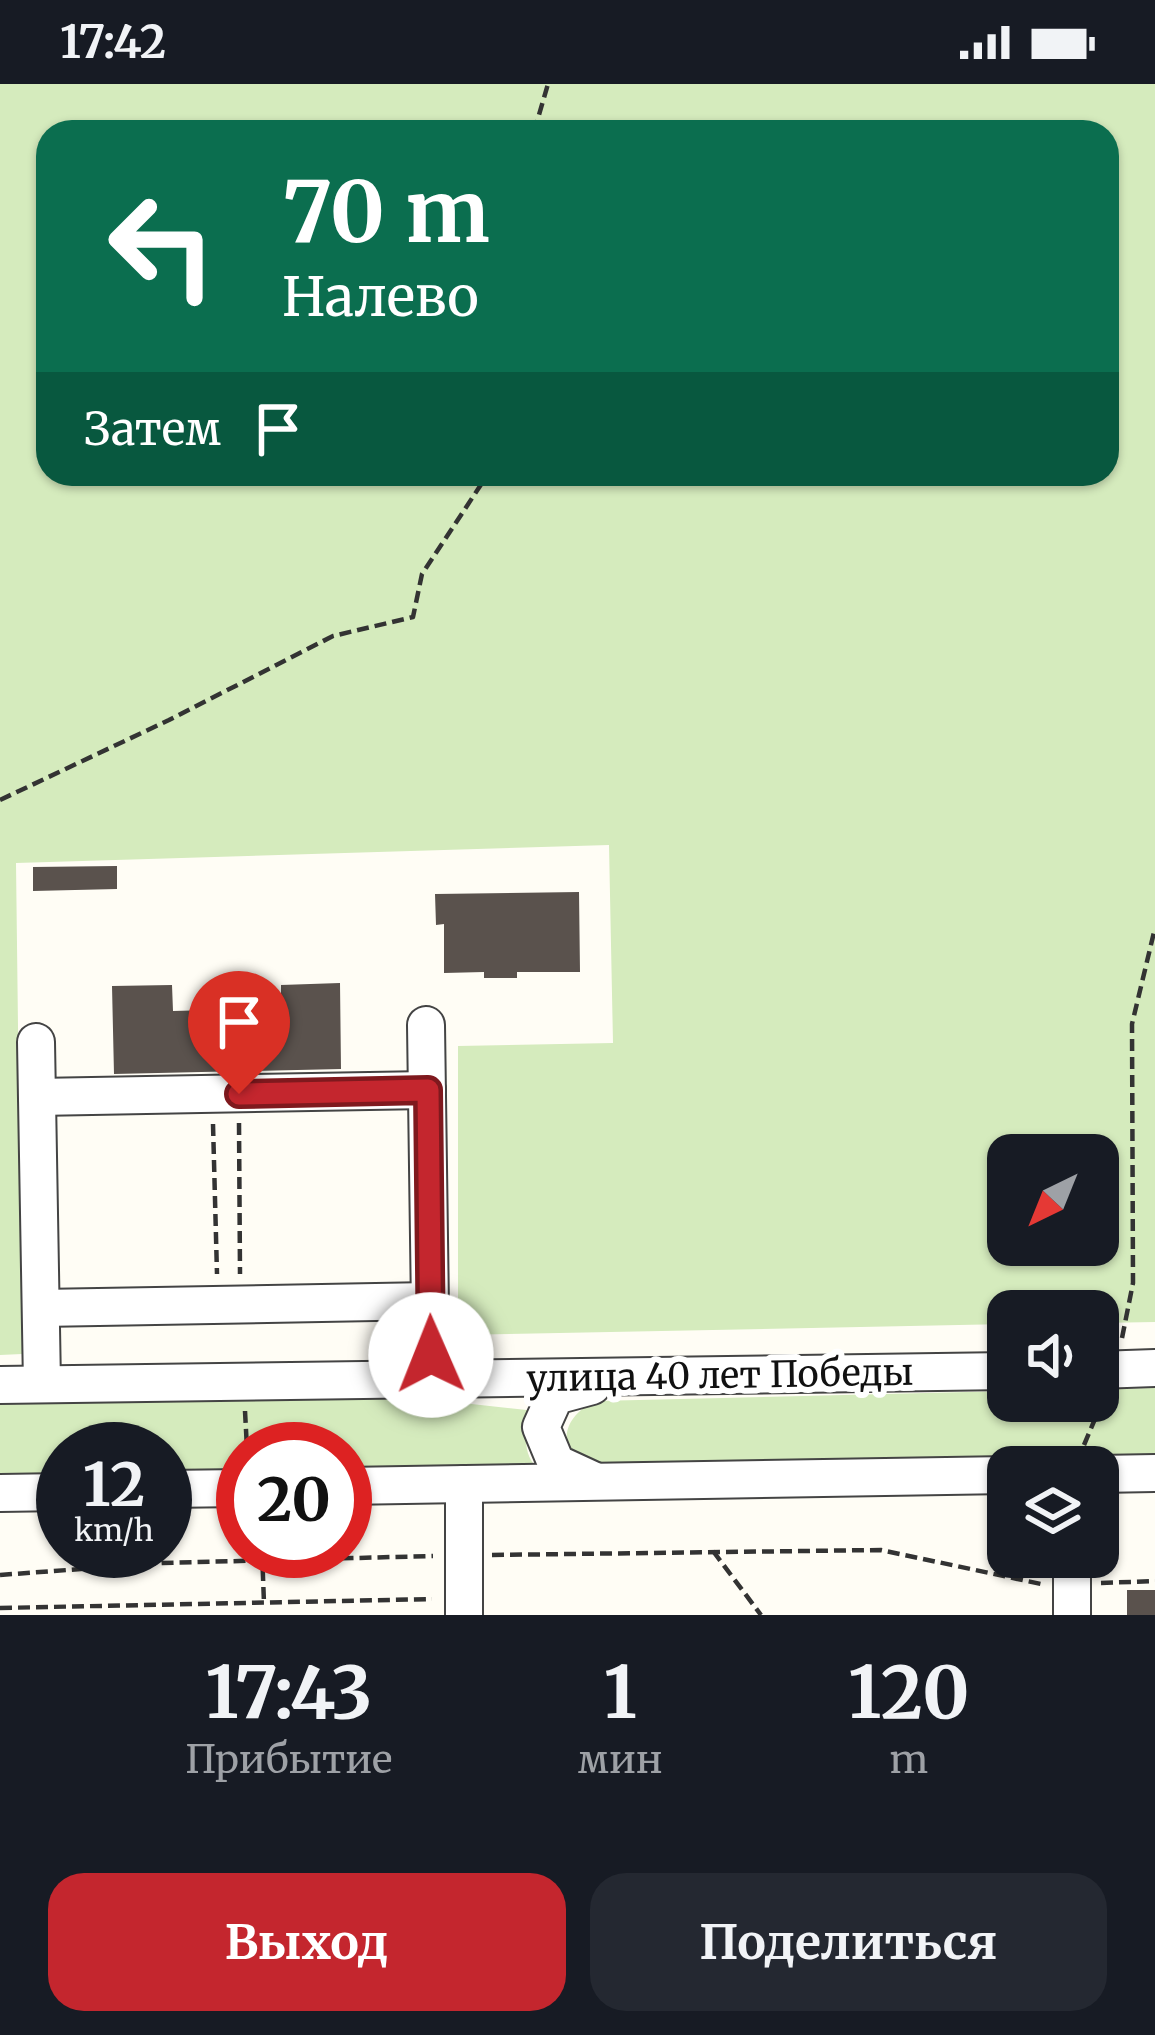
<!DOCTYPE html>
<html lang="ru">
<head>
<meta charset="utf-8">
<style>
	:root { --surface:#171b24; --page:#242831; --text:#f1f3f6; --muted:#9ea1a6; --accent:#c4262e }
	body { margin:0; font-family:Merriweather,serif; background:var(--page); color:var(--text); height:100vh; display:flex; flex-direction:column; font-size:45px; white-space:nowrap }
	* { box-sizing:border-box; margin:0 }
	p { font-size:39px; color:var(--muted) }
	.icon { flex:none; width:66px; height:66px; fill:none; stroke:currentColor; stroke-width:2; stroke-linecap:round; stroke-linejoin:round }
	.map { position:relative; height:1531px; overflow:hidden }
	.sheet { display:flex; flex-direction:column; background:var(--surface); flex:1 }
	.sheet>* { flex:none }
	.top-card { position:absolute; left:36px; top:36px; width:1083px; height:366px; border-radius:36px; box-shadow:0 3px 9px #0004; background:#0b6e4f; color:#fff; overflow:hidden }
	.needle { width:78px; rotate:223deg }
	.buttons { position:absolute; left:987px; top:1050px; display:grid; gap:24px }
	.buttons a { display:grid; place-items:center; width:132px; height:132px; border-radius:24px; background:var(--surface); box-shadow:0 3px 9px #0004; font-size:60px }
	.speed { position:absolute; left:36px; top:1338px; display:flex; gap:24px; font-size:60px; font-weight:700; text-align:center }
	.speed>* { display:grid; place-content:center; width:156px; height:156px; border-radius:50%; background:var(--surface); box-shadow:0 3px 9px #0004; line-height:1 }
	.speed small { font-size:30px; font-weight:400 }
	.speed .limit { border:18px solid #d22; background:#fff; color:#111 }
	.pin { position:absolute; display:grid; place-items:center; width:102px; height:102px; color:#fff; margin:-123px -51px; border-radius:50% 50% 50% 0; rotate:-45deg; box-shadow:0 0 12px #0007 }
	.pin .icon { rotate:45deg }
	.me { position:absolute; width:132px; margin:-66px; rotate:359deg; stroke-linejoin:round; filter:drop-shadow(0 0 9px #0008) }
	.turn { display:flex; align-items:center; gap:42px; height:252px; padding:0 48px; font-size:54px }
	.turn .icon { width:156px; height:156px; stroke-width:2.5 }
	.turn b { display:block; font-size:84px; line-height:102px }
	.then { display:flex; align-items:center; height:114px; padding:0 48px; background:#0003; gap:24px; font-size:45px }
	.eta { display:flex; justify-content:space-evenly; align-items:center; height:204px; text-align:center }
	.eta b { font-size:72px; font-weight:700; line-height:84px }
	.cta { display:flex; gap:24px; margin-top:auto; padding:24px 48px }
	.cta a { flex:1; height:138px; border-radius:36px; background:var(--accent); color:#fff; font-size:48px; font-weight:700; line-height:138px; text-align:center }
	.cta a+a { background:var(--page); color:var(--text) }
	.status { display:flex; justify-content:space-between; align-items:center; height:84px; padding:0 60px; background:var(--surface); direction:ltr }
	.status svg { height:33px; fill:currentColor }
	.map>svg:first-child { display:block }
</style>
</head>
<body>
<div class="status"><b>17:42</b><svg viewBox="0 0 49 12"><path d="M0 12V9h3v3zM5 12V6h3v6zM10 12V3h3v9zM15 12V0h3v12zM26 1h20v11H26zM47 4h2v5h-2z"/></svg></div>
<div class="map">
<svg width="1155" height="1531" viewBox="0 0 1155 1531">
	<rect width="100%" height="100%" fill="#fffdf5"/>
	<!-- green -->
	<g fill="#d5ebbd" fill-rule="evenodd">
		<path d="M0 0H1155V1238L1098 1239V1227H1008V1240L458 1251V962L613 959 609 761 16 779 22 1270 0 1271ZM48 48H1107V390H48ZM1008 1071H1098V1161H1008Z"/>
		<path d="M1155 1304V1383L613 1385C604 1382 592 1380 584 1376 551 1359 571 1326 597 1317L1008 1307V1317H1098V1305Z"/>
		<path d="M408 1313 536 1327 528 1334C525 1358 523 1372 542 1389L345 1387V1365H243V1385L165 1395V1365H63V1397L0 1399V1319Z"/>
	</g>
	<!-- building -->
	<g fill="#5a524d">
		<path d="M117 782V805L33 807V783Z"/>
		<path d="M579 808 580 888H517V894H484V888L444 889V840L436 841 435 810Z"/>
		<path d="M340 899 341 985 114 990 112 902 172 901 173 927 281 924V901Z"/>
		<rect x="1127" y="1506" width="28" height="25"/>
	</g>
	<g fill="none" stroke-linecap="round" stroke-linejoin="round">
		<defs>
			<g id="minor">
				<path d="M426 941 431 1295"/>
				<path d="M36 958 42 1300"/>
				<path d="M37 1013 427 1006"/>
				<path d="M41 1224 430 1217"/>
				<path d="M1098 1286 1155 1284"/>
				<path d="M0 1301 1008 1287"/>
				<path d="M592 1302 555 1312 541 1343 556 1379 595 1397"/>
				<path d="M1098 1390 1155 1389"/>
				<path d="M464 1400V1531"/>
				<path d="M345 1402 1008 1391"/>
				<path d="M165 1405 243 1404"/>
				<path d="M0 1409 63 1408"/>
				<path d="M1072 1531V1473"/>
			</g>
		</defs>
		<!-- minor casing -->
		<use href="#minor" stroke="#444" stroke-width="40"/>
		<!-- path -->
		<g stroke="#333" stroke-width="4.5" stroke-dasharray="12 6" stroke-linecap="butt">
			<path d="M534 48 548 0"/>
			<path d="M0 716 169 636 333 552 413 533 422 490 488 390"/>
			<path d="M239 1039 240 1190"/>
			<path d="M213 1040 217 1190"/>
			<path d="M1122 1254 1133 1199 1132 940 1155 844"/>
			<path d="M245 1327 247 1365"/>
			<path d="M1084 1361 1103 1316"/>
			<path d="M262 1467 264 1519"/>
			<path d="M713 1467 761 1531"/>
			<path d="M492 1471 881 1466 1041 1500"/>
			<path d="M0 1491 162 1479 433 1472"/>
			<path d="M1101 1499 1155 1497"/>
			<path d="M0 1524 432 1515"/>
		</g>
		<!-- minor -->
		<use href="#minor" stroke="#fff" stroke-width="36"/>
	</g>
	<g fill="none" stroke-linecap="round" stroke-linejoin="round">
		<defs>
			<path id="route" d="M239 1010 428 1006 431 1271"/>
		</defs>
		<!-- route casing -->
		<use href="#route" stroke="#7f191e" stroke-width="30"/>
		<!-- route -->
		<use href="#route" stroke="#c4262e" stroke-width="21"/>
	</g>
	<g text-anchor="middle" stroke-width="12" stroke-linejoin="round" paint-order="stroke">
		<!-- street labels -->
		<g font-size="36" fill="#111" stroke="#fff">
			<text transform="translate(720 1291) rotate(-1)" y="13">улица 40 лет Победы</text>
		</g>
	</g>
</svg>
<div class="buttons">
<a><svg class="needle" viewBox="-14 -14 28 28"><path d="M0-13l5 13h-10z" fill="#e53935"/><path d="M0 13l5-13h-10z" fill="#9ea1a6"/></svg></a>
<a><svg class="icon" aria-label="sound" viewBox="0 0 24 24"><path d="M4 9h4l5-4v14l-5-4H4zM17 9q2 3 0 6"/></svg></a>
<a><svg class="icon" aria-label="layers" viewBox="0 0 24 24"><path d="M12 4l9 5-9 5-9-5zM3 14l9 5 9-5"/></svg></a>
</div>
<div class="speed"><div>12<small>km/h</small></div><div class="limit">20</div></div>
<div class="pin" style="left:239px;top:1010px;background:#d93025"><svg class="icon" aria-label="arrive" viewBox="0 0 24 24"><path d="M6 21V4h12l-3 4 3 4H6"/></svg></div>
<svg class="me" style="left:431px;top:1271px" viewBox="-20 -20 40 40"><circle r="19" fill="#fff"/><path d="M0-13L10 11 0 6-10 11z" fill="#c4262e"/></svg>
<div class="top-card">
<div class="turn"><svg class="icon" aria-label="left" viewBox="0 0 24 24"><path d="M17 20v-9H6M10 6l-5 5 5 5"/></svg><div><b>70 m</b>Налево</div></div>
<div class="then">Затем<svg class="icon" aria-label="arrive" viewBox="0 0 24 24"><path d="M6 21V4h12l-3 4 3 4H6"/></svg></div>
</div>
</div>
<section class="sheet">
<div class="eta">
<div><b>17:43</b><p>Прибытие</p></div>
<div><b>1</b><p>мин</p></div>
<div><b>120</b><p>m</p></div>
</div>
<div class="cta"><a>Выход</a><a>Поделиться</a></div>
</section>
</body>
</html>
